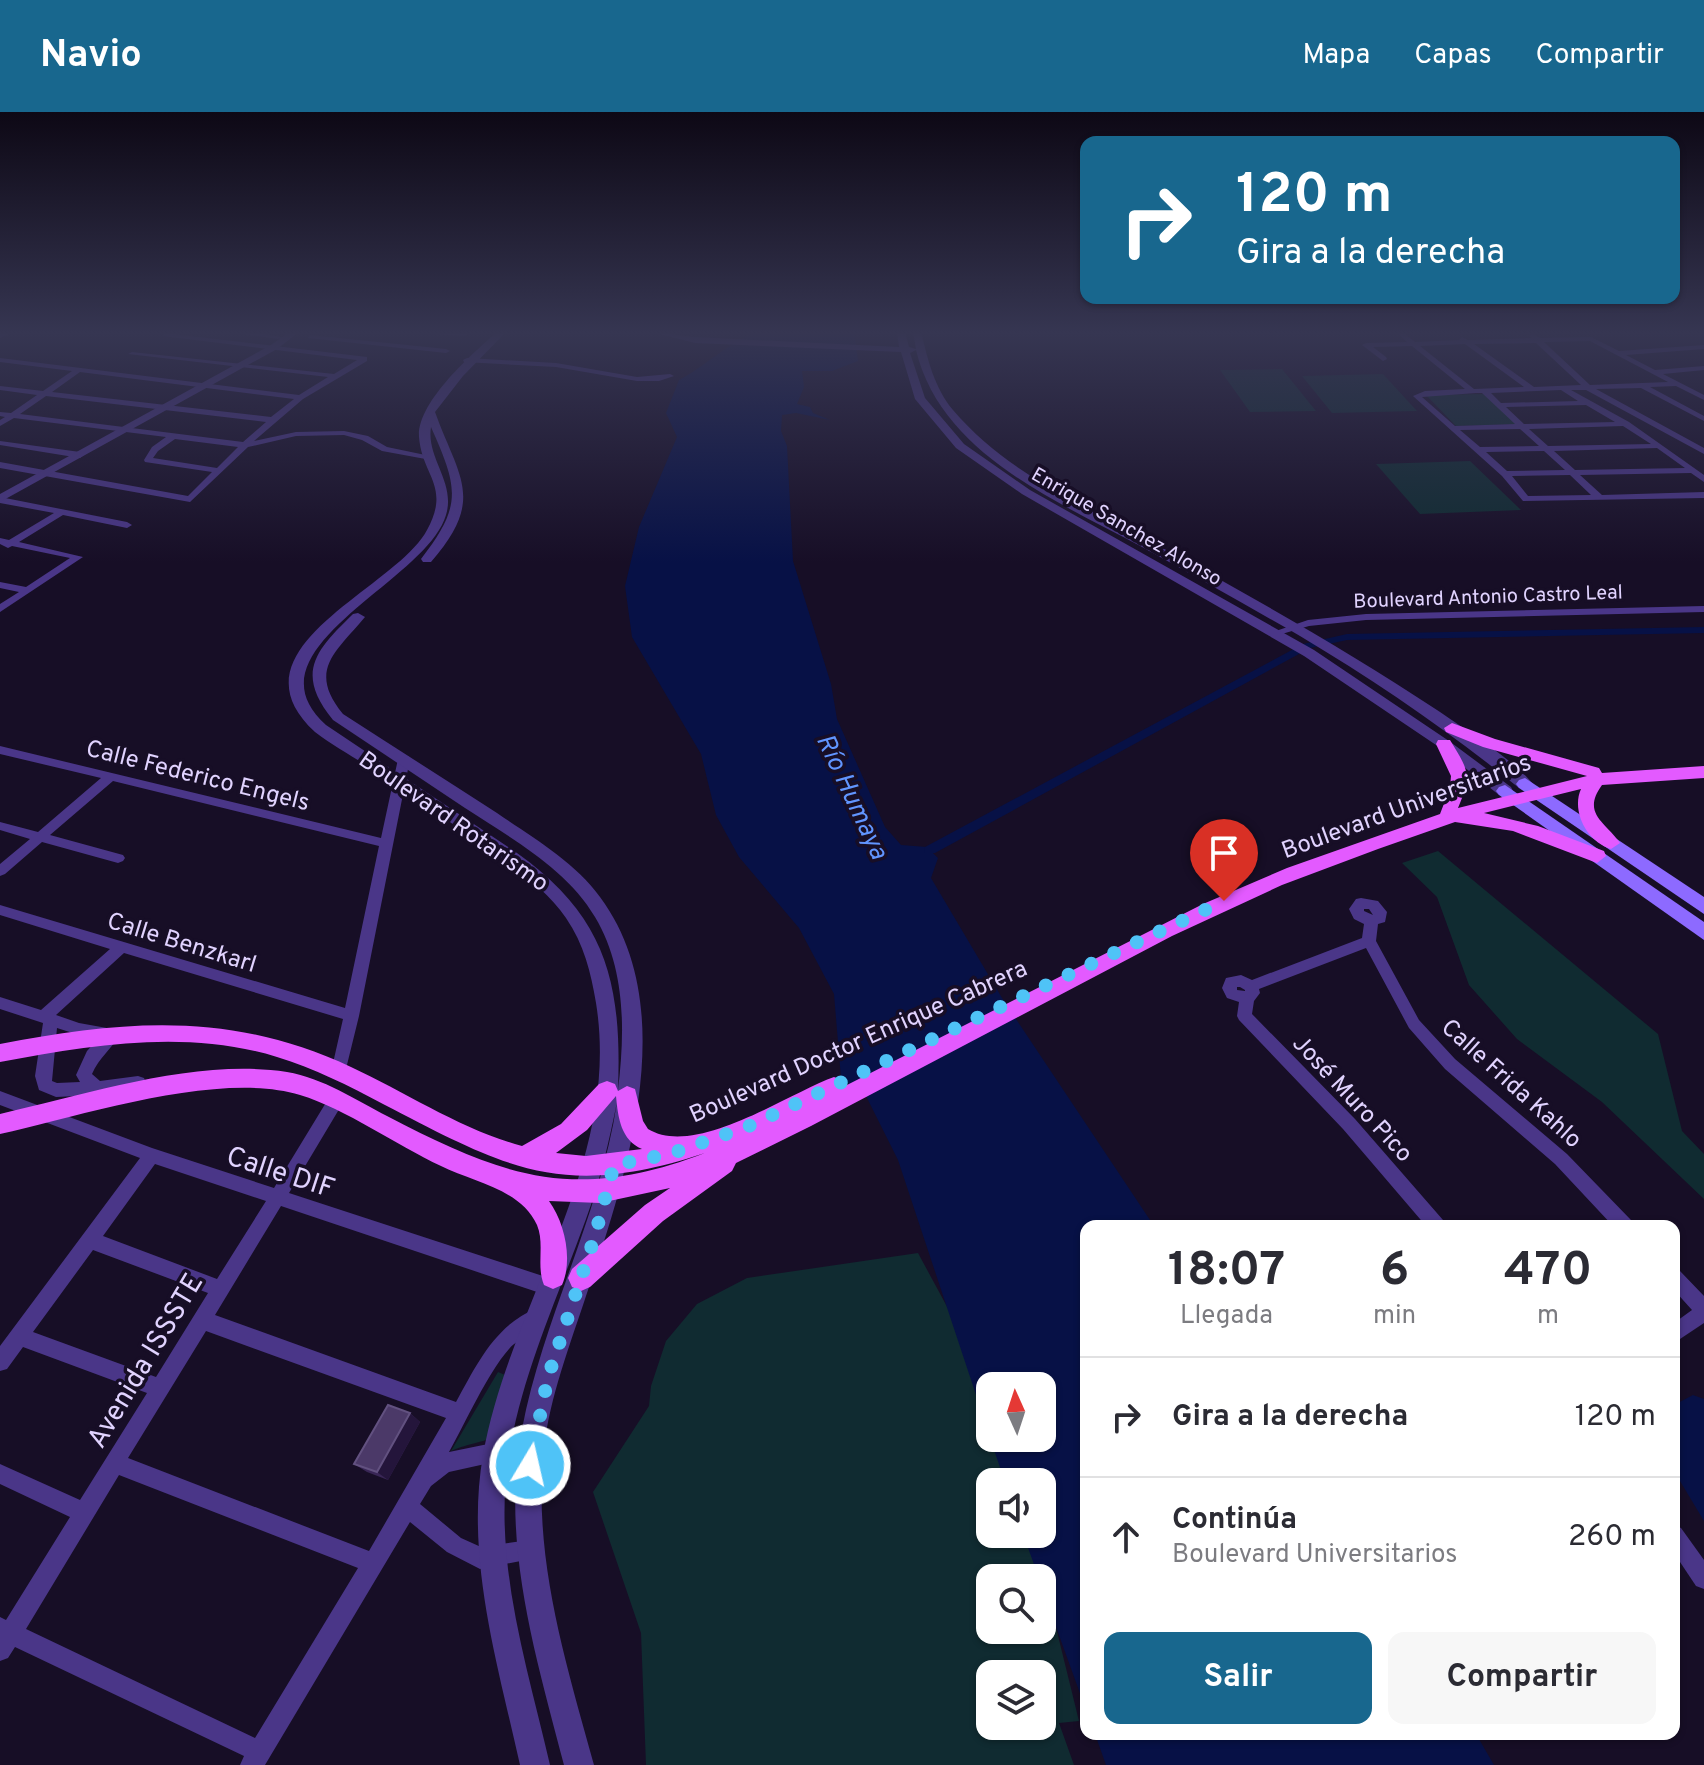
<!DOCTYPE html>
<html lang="es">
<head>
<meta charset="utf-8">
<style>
	:root { --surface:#fff; --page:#f7f7f7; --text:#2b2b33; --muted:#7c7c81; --line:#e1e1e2; --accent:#18678e }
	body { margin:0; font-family:Overpass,sans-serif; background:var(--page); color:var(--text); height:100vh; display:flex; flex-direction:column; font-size:30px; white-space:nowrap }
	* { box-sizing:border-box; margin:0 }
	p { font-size:26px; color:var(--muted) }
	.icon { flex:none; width:44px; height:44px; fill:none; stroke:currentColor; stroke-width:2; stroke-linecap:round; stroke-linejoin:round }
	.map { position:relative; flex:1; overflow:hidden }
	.drawer { position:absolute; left:1080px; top:1108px; width:600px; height:520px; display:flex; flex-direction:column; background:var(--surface); border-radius:16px; box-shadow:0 2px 6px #0004 }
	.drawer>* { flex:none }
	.top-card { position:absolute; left:1080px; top:24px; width:600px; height:168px; border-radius:16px; box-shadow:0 2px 6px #0004; background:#18678e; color:#fff; overflow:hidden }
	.needle { width:52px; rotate:357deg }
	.tools { position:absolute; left:976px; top:1260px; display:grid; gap:16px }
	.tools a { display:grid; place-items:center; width:80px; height:80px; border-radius:16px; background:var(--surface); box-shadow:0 2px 6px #0004; font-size:40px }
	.pin { position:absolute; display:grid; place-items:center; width:68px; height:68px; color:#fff; margin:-82px -34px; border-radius:50% 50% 50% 0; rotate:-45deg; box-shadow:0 0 8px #0007 }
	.pin .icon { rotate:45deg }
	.me { position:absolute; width:88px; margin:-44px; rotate:9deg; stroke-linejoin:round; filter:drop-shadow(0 0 6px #0008) }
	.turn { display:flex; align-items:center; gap:28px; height:168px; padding:0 24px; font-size:36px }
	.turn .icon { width:104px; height:104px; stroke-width:2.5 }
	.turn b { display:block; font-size:56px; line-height:68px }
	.eta { display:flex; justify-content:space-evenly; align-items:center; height:136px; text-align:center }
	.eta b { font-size:48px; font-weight:700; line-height:56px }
	.action { display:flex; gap:16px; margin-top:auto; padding:16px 24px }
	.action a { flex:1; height:92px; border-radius:16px; background:var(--accent); color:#fff; font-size:32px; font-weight:700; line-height:92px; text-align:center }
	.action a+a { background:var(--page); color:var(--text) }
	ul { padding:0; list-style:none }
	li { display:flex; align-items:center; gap:24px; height:120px; padding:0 24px; border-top:2px solid var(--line) }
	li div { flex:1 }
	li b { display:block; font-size:30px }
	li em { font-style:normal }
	header { display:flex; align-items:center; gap:48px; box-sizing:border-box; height:112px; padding:0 40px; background:var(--accent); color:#fff }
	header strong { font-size:38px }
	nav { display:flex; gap:44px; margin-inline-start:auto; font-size:28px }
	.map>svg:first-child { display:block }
</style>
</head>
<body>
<header>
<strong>Navio</strong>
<nav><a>Mapa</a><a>Capas</a><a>Compartir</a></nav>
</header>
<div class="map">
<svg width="1704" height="1653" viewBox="0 0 1704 1653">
	<rect width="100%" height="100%" fill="#170e26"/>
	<!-- green -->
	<g fill="#102b31" fill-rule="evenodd">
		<path d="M1282 257 1316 299 1250 300 1220 258Z"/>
		<path d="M1383 262 1417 299 1332 301 1302 264Z"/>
		<path d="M1486 282 1519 312 1456 314 1426 283Z"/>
		<path d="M1470 349 1521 398 1420 402 1376 352Z"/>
		<path d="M1438 739 1658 922 1682 1019 1704 1042V1087L1602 990 1517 927 1469 873 1437 785 1402 751Z"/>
		<path d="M918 1141 990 1274V1326H1010L1021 1370H990V1422H1033L1079 1609 1059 1611 1074 1653H646L641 1521 593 1380 649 1294 651 1274 666 1229 697 1192 747 1166ZM990 1466H1042V1518H990ZM990 1562H1042V1614H990Z"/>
		<path d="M498 1260 505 1263 490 1326C484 1330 463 1333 451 1339Z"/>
	</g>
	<!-- water -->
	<g fill="#071146">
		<path d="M757 220H854L858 249 832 259H802L804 275 797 292 810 295 813 301 830 308 796 301 782 303 781 319 787 334 793 449 831 572 837 607 885 715 901 733 927 735 938 746 931 766 1002 886 1154 1114H1086V1598L1042 1476V1466H1039L1023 1422H1042V1370H1005L990 1326H1042V1274H990V1325L898 1048 866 984 841 966 834 882 799 816 739 745 716 703 701 642 632 525 625 474 639 415 677 325 666 301 679 268C709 252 724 233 757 220Z"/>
		<path d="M1693 1283 1704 1287V1409L1674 1359V1293Z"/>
		<path d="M1095 1622H1476L1494 1653H1106Z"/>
	</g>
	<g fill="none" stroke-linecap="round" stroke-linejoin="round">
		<!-- canal -->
		<path fill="#071146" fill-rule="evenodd" d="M1704 515V521L1347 528 1310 536 935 741H925L924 738 925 735 1303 532 1347 522Z"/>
		<!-- minor -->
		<g fill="#4a3688" fill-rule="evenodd">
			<path d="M5 220H14L0 226V222Z"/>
			<path d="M231 220H251L282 225 278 227Z"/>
			<path d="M432 220H464L468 222 465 224 435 222Z"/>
			<path d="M1396 220H1403L1415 230 1459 228 1462 225 1468 228 1532 226 1529 224 1533 222 1540 226 1591 225 1619 239 1704 233V237L1626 243 1655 258 1704 254V258L1663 262 1704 283V288L1676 274 1650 275 1704 304V309L1641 276 1596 277 1704 336V342L1586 278H1571L1629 310 1704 363V370L1691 361 1580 363 1602 383 1704 380V386L1523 389 1502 364 1413 284 1425 279 1465 277 1412 234 1373 235 1386 245 1387 247 1383 249 1362 233 1366 231 1407 230ZM1590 229 1668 270 1590 273 1544 230ZM1536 231 1581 273 1534 275 1474 232ZM1465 232 1524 275 1474 277 1420 234ZM1561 278 1578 289 1501 291 1491 281ZM1476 281H1482L1515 312 1455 314 1422 285ZM1586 293 1615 310 1524 312 1506 295ZM1623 314 1651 332 1548 334 1529 317ZM1520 317 1539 334 1480 335 1460 318ZM1657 336 1685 356 1575 358 1554 339ZM1544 339 1565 358 1507 359 1486 340ZM1570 363 1591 383 1528 384 1512 364Z"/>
			<path d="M165 221 367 245V249L303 287 254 329 296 320 344 319 368 324 387 335 435 345 431 348 382 339 362 328 344 323 296 324 248 335 190 390 0 356V350L188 384 212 360 145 350 144 348 152 335 166 325 14 306 0 314V308L5 305 0 304V300L11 301 37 283 0 278V274L43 279 72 259 0 250V246L299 283 328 265 128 242 132 240 334 262 357 248 163 224ZM80 260 294 287 271 305 52 280ZM46 284 266 310 243 330 20 302ZM175 327 238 335 217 356 153 346 158 339Z"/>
			<path d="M310 223 446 237 450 239 446 241 308 226Z"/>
			<path d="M467 246 556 251 637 265 670 262 674 264 659 269H637L556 255 464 250 463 248Z"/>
			<path d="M0 329 80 340 84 343 80 346 0 333Z"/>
			<path d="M0 385 127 410 132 413 127 416 63 403 19 430 83 445 0 500V492L19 480 0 476V470L26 475 70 446 12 434 8 436 0 432V426L9 428 54 401 0 391Z"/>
			<path d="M1704 494V500L1366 508 1309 514 1275 524 1270 521 1308 508 1366 502Z"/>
			<path d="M0 634 381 726 398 647 400 644H408L410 647 359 904 344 965 339 967 334 965 331 960 343 907 124 841 56 903 79 911 118 918 121 922C111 937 99 946 92 962L100 969 138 964 144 966 146 971 144 976 98 983 56 985 39 978 35 964 43 911 0 897V885L41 898 110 837 0 803V793L345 896 379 734 113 669 50 723 123 743 125 746 123 749 118 751 42 730 5 762 0 764V752L30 727 0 718V710L38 720 101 666 0 642ZM57 916 79 923 99 926 87 939 76 963 80 970 57 971 52 969Z"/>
			<path d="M1361 786 1378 789 1387 800 1385 810 1378 812 1376 829 1419 908 1455 947 1567 1042 1631 1108 1634 1114H1613L1555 1052 1445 957 1409 916 1366 836 1259 877 1260 881 1254 889 1252 902 1355 1007 1443 1108 1446 1114H1426L1343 1017 1239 908 1237 904 1239 890 1227 886 1222 876 1226 866 1241 863 1252 868 1362 826 1364 812 1354 807 1349 797 1356 787ZM1364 797H1369L1373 803 1364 799ZM1240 875 1245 878V879L1237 878V875Z"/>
			<path d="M0 979 152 1036 274 1076 330 984 336 982 342 984 344 989 289 1081 549 1166 555 1169 558 1175 555 1181 549 1184 281 1094 215 1203 456 1290C477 1252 495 1213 537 1196L544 1198 546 1205C540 1220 519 1225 509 1237 487 1262 466 1310 449 1340L532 1323 539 1326 542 1333 539 1340 449 1360 431 1374 420 1392 461 1426 481 1435 529 1428 536 1432 540 1439 536 1446 480 1457 447 1440 410 1410 265 1653H240L244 1644 15 1535 8 1546 0 1549V1505L6 1508 70 1405 0 1372V1352L80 1388 147 1281 23 1235 7 1257 0 1259V1234L140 1046 0 993ZM155 1052 266 1089 217 1167 103 1124ZM93 1138 208 1181 156 1265 33 1220ZM206 1219 446 1306 369 1439 128 1346ZM119 1363 358 1456 255 1626 26 1517Z"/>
			<path d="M1674 1156 1680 1159 1704 1184V1211L1674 1231V1211L1692 1198 1674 1178Z"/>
			<path d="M1674 1413 1681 1416 1704 1448V1477L1696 1474 1674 1441Z"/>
		</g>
		<!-- tertiary -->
		<g fill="#4a3688" fill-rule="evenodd">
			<path d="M289 220H299L277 237 0 390V382L271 233Z"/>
			<path d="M497 220H506L463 264 435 300C459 366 486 387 431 450H423L421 447C463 393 458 376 431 315 426 346 456 370 446 403 427 470 241 537 326 613L517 741C607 805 622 872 618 978 625 920 626 857 595 805 567 757 511 726 465 696 421 667 377 637 333 608 295 561 315 539 353 502L358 501 365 505C336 540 307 558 343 602 394 635 446 668 497 701 533 726 574 749 600 785 683 897 626 1065 586 1184 570 1233 550 1284 544 1336 532 1444 566 1551 594 1653H564C536 1545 500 1429 522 1317 543 1206 600 1104 617 990 609 1030 600 1069 586 1107 558 1185 522 1261 509 1343 492 1447 527 1553 550 1653H520C498 1553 465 1446 483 1343 510 1190 622 1052 596 891 591 861 584 832 566 806 546 776 514 756 485 735 447 708 410 681 371 656 352 644 333 634 315 620 224 536 396 477 427 418 451 374 422 364 419 325 417 290 472 242 497 220Z"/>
			<path d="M652 220 695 225 899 235 897 220H905L909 235 916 237 913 220H921C928 248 934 275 953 298 1010 365 1095 399 1170 440 1261 490 1351 541 1437 598 1463 616 1514 648 1533 672L1531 676H1519C1450 620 1377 570 1300 524 1248 494 1195 464 1142 435 1057 389 941 342 916 238L910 241 925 286 964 332 1030 378 1314 538 1449 629 1511 675 1513 679 1511 683H1499L1439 635 1304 544 1022 382 956 336 915 287 901 240 695 231Z"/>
		</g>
		<!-- secondary -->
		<g fill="#8d6aff" fill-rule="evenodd">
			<path d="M1525 666 1704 785V802L1519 676 1516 672 1519 668Z"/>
			<path d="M1505 673 1704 810V828L1499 683 1496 679 1499 675Z"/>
		</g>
		<!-- primary -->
		<path fill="#e35aff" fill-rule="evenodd" d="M1452 611 1495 627 1599 656 1602 661 1704 654V666L1602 673C1581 702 1606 710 1620 731L1611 737C1587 730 1571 699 1581 677L1484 701 1538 714 1604 739 1606 744 1597 751 1513 719 1455 710 1378 737 1282 773 1172 824 811 1014 736 1051 732 1059 663 1109 590 1175 581 1179 572 1175 568 1166 572 1157 645 1093 670 1076 600 1091 549 1089C565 1111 573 1148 562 1173L553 1177 544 1173C536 1154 545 1132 537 1113 521 1077 473 1070 441 1054 396 1033 346 997 300 983 220 958 81 1004 0 1022V1002C89 982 196 946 287 960 323 966 356 988 387 1004 504 1065 575 1091 705 1041 563 1088 508 1057 383 992 349 974 314 956 277 945 186 917 91 933 0 950V932C125 908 232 899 351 955 407 981 462 1018 522 1034L561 1012 599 972 607 969 615 972 618 979 627 974 635 977 643 1009 648 1017C695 1046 787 982 834 965L842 968 845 974 1203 792 1287 756 1440 702 1450 676 1451 664 1436 632 1438 628H1450C1469 659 1472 663 1458 696L1587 664 1483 635 1446 620 1444 616ZM616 984C618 1006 621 1028 642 1037L586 1044 556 1041 587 1018Z"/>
	</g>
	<!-- wall -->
	<path fill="#392656" d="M410 1301 420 1310 388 1368 367 1360 354 1352Z"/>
	<!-- shaded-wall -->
	<path fill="#24153b" d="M410 1301 420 1310 388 1368 377 1360Z"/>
	<!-- building -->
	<path fill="#4b3968" stroke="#625180" stroke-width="2" d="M388 1293 410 1301 377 1360 354 1352Z"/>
	<!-- sky -->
	<linearGradient id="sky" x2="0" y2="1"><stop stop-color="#0d0815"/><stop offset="0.49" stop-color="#363652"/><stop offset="1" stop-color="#363652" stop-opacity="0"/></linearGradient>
	<rect width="1704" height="451" fill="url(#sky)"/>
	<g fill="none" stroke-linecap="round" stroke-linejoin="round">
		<!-- route -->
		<path stroke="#4fc3f7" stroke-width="14" stroke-dasharray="0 25.2" d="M530 1353 548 1265 594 1127 614 1053 670 1042 749 1014 1224 789"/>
	</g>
	<g text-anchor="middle" stroke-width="7" stroke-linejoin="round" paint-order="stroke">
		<!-- far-street labels -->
		<g font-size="20" fill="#e1d3ff" stroke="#170e26">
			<text transform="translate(1127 414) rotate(30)" y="7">Enrique Sanchez Alonso</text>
			<text transform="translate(1488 484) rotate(-2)" y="7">Boulevard Antonio Castro Leal</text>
		</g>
		<!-- street labels -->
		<g font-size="24" fill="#e1d3ff" stroke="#170e26">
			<text transform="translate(198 663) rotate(14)" y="8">Calle Federico Engels</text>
			<text transform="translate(1406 694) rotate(-20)" y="8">Boulevard Universitarios</text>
			<text transform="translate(454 709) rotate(35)" y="8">Boulevard Rotarismo</text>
			<text transform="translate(182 830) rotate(17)" y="8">Calle Benzkarl</text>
			<text transform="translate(858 929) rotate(-24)" y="8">Boulevard Doctor Enrique Cabrera</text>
			<text transform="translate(1512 971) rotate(42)" y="8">Calle Frida Kahlo</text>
			<text transform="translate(1353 986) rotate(47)" y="8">José Muro Pico</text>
		</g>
		<!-- water labels -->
		<g font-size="26" font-style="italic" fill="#6195ff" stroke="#170e26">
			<text transform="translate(853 684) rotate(65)" y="9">Río Humaya</text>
		</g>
		<!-- near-street labels -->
		<g font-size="28" fill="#e1d3ff" stroke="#170e26">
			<text transform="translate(281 1059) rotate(18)" y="10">Calle DIF</text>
			<text transform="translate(144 1248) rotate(-59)" y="10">Avenida ISSSTE</text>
		</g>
	</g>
</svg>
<div class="tools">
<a><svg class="needle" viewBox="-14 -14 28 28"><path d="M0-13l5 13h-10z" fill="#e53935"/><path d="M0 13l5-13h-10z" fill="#7c7c81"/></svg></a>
<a><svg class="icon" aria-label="sound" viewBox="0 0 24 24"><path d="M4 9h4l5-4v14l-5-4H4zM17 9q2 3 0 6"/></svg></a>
<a><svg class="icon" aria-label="search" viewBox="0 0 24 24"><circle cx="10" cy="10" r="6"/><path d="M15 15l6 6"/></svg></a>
<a><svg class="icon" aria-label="layers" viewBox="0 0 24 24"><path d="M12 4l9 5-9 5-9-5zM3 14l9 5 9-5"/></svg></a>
</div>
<div class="pin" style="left:1224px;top:789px;background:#d93025"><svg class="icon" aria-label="arrive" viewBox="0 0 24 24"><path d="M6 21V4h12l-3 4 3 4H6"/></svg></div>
<svg class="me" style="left:530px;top:1353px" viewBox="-20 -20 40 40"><circle r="17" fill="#4fc3f7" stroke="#fff" stroke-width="3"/><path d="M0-11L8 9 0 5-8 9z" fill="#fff"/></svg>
<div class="top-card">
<div class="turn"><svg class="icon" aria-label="right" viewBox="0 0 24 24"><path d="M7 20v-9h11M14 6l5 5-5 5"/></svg><div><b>120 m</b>Gira a la derecha</div></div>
</div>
<section class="drawer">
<div class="eta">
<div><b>18:07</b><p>Llegada</p></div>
<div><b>6</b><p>min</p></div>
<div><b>470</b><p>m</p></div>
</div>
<ul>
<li><svg class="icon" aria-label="right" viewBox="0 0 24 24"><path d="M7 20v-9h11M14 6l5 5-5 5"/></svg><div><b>Gira a la derecha</b></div><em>120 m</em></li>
<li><svg class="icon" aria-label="ahead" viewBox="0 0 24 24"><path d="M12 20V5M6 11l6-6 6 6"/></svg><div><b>Continúa</b><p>Boulevard Universitarios</p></div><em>260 m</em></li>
</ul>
<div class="action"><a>Salir</a><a>Compartir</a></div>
</section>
</div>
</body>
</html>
